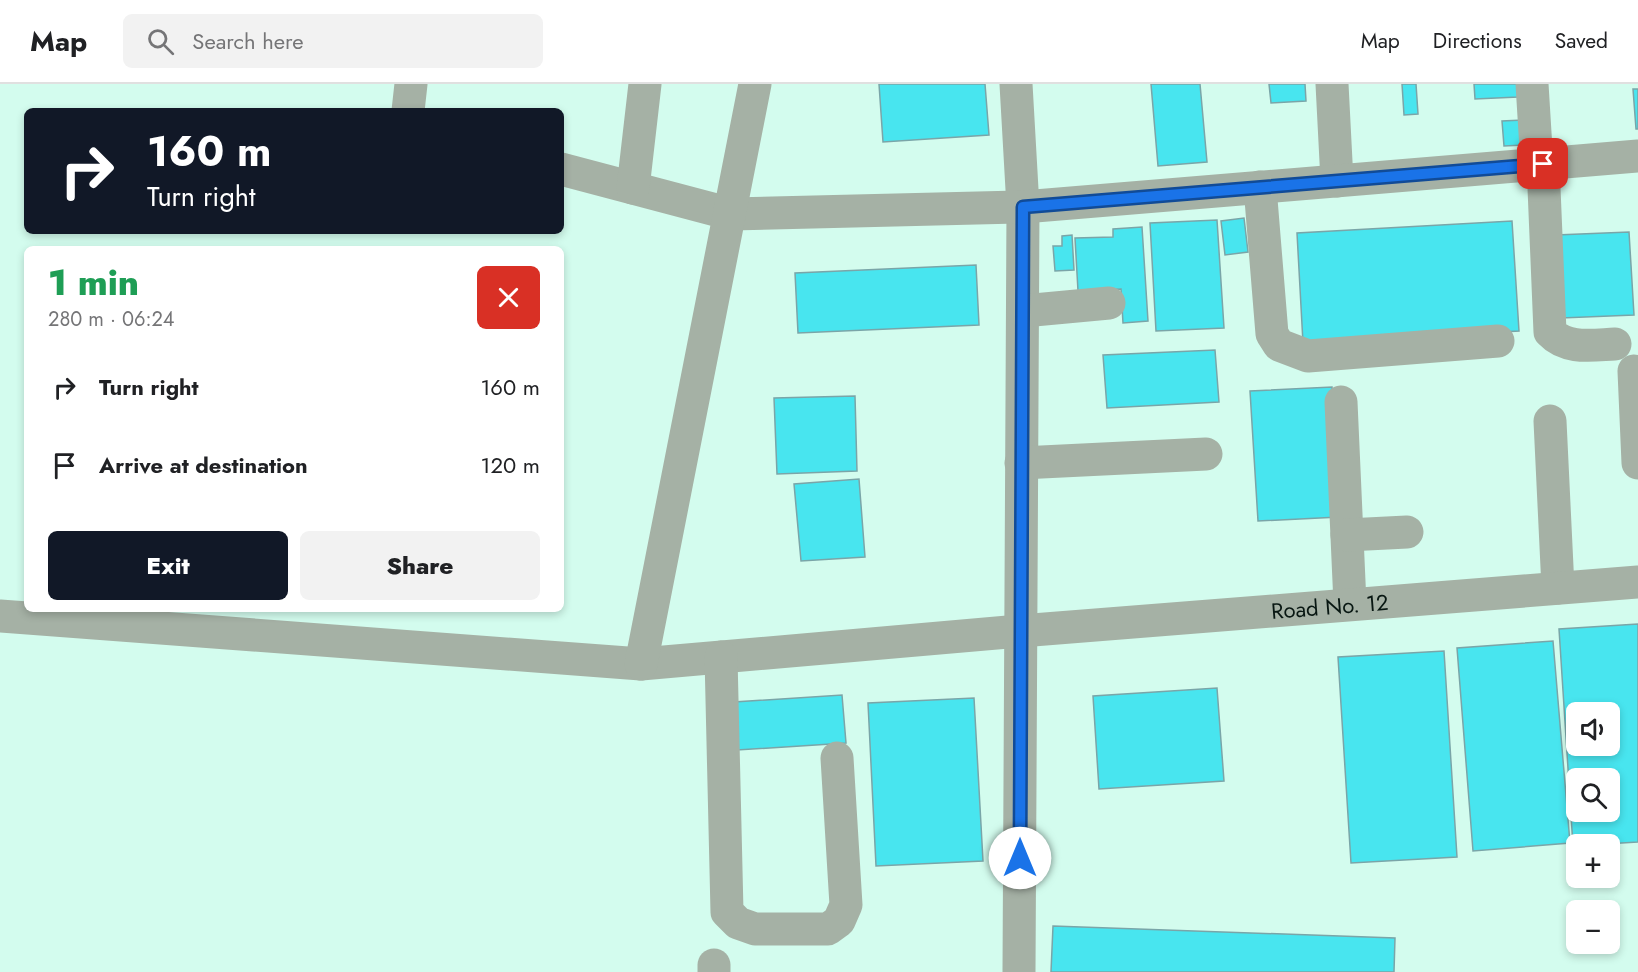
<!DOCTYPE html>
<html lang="en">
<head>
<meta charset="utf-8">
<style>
	:root { --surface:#fff; --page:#f2f2f2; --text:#202124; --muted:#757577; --line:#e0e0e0; --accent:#111827 }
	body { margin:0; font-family:Jost,sans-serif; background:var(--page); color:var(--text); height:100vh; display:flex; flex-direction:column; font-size:22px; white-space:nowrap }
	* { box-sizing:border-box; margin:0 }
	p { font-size:20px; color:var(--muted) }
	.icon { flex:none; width:33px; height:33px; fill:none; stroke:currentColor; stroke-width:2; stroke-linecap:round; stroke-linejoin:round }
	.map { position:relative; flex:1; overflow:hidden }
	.panel { position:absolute; left:24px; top:162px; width:540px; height:366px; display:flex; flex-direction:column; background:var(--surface); border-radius:9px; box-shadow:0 3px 9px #0003 }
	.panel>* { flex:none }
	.hud { position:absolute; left:24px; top:24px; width:540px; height:126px; border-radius:9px; box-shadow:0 3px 9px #0003; background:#111827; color:#fff; overflow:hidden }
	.controls { position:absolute; left:1566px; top:618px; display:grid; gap:12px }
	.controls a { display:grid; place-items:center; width:54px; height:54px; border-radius:9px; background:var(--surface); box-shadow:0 3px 9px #0003; font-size:30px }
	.pin { position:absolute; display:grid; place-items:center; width:51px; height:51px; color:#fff; margin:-26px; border-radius:12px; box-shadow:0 3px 9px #0006 }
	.me { position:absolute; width:66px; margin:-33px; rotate:0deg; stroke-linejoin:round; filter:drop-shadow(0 0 4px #0008) }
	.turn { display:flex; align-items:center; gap:21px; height:126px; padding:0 24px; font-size:27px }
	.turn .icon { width:78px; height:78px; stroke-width:2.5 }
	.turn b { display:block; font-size:42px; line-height:51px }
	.round { display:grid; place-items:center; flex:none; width:63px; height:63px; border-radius:9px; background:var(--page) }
	.head { display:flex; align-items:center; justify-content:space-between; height:102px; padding:0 24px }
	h1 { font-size:36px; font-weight:800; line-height:45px; color:#1e9e55 }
	.action { display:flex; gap:12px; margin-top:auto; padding:12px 24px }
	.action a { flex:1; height:69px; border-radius:9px; background:var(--accent); color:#fff; font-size:24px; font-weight:800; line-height:69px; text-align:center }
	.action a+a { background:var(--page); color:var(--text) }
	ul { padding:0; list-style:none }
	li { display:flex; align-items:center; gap:18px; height:78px; padding:0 24px }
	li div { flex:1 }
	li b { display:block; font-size:22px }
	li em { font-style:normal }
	header { display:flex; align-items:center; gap:36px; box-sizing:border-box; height:84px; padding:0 30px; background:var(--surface); border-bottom:2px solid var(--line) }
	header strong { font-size:28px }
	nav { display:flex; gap:33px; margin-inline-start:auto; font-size:21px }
	.search { width:420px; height:54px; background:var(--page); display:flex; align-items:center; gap:15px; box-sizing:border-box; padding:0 21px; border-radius:9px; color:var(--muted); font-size:22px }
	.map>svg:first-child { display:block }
</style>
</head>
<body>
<header>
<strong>Map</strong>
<div class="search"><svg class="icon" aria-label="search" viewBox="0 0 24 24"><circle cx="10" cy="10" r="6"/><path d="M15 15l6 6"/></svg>Search here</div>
<nav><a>Map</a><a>Directions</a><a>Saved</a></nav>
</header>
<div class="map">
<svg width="1638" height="888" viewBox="0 0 1638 888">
	<rect width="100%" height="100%" fill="#d3fcee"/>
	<!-- building -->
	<g fill="#48e5ef" stroke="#7aa5a8" stroke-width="1.5" fill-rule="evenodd">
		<path d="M879 0H985L989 51 883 58Z"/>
		<path d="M1151 0H1200L1207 78 1158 82Z"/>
		<path d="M1269 0H1305L1306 17 1271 19Z"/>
		<path d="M1402 0H1416L1418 30 1404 31Z"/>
		<path d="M1474 0H1518V13L1475 15Z"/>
		<path d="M1633 5H1638V45H1636Z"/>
		<path d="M1523 36 1524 61 1504 62 1502 37Z"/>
		<path d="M1244 134 1248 168 1225 171 1221 137Z"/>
		<path d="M1217 136 1224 244 1156 247 1150 139Z"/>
		<path d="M1512 137 1519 247 1303 259 1297 149Z"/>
		<path d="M1142 143 1148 237 1123 239 1121 205 1078 207 1075 154 1113 153V145Z"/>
		<path d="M1629 148 1634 231 1561 234 1556 151Z"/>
		<path d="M1072 151 1074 186 1055 187 1053 162H1062V152Z"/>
		<path d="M976 181 979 241 798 249 795 189Z"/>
		<path d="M1215 266 1219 318 1107 324 1103 271Z"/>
		<path d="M1332 303 1339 433 1258 437 1250 307Z"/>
		<path d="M855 312 857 387 777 390 774 314Z"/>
		<path d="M859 395 865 473 801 477 794 400Z"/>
		<path d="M1638 540V758L1573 762 1559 545ZM1576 628H1610V662H1576ZM1576 694H1610V728H1576Z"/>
		<path d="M1553 557 1570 759 1473 767 1457 564Z"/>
		<path d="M1444 567 1457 773 1351 779 1338 573Z"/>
		<path d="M1217 604 1224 697 1099 705 1093 612Z"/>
		<path d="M842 611 846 659 737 666 734 618Z"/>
		<path d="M974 614 983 777 876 782 868 619Z"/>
		<path d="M1053 842 1395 854 1394 888H1051Z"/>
	</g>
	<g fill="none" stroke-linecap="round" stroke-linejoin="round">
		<!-- minor -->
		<g stroke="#a5b1a5" stroke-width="33">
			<path d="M1016 0 1023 123 1019 888"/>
			<path d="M1332 0 1337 97"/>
			<path d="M1532 0 1537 81"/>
			<path d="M408 27 411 0"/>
			<path d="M1543 80 1550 248C1567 266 1592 261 1615 260"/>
			<path d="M561 85 731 130 1023 123 1638 72"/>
			<path d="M1260 103 1272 250 1279 261 1308 272 1498 257"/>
			<path d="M633 104 645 0"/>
			<path d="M1023 227 1109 219"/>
			<path d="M1634 287 1638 379"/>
			<path d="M1341 318 1350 520"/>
			<path d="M1550 337 1558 504"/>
			<path d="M1021 379 1206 370"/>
			<path d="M1347 451 1407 448"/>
			<path id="s1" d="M0 532 641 580 1020 547 1638 498"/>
			<path d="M721 573 727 828 738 839 755 845H828L839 837 846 821 837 674"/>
			<path d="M641 580 755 0"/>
			<path d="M714 888V881"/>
		</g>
	</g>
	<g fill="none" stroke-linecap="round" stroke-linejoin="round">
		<defs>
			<path id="route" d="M1020 774 1023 123 1543 80"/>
		</defs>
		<!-- route casing -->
		<use href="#route" stroke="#114b97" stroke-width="15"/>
		<!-- route -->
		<use href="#route" stroke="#1a73e8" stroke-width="10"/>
	</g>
	<g text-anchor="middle" stroke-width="6" stroke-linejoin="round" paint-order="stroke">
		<!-- street labels -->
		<g font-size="22" fill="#081712" stroke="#fff">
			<text dy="8" stroke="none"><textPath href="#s1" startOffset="1334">Road No. 12</textPath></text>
		</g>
	</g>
</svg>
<div class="controls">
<a><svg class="icon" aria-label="sound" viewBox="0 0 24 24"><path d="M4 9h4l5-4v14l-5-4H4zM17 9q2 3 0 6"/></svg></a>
<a><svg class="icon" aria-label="search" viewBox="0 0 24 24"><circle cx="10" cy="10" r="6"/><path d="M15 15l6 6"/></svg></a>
<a>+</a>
<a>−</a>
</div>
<div class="pin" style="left:1543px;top:80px;background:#d93025"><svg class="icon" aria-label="arrive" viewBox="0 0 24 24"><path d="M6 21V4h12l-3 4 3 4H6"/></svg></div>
<svg class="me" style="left:1020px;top:774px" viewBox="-20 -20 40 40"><circle r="19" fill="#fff"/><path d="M0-13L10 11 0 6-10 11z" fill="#1a73e8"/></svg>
<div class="hud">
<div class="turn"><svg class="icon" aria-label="right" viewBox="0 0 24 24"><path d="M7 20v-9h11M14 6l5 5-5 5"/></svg><div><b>160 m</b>Turn right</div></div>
</div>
<section class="panel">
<div class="head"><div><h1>1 min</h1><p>280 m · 06:24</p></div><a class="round" style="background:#d93025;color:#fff"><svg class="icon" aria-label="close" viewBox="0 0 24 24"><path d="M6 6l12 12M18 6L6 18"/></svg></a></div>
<ul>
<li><svg class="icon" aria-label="right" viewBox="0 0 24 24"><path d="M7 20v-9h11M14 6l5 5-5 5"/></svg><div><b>Turn right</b></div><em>160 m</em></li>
<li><svg class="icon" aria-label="arrive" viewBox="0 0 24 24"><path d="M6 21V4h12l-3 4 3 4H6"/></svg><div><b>Arrive at destination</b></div><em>120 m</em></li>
</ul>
<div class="action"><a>Exit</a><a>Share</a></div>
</section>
</div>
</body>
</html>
